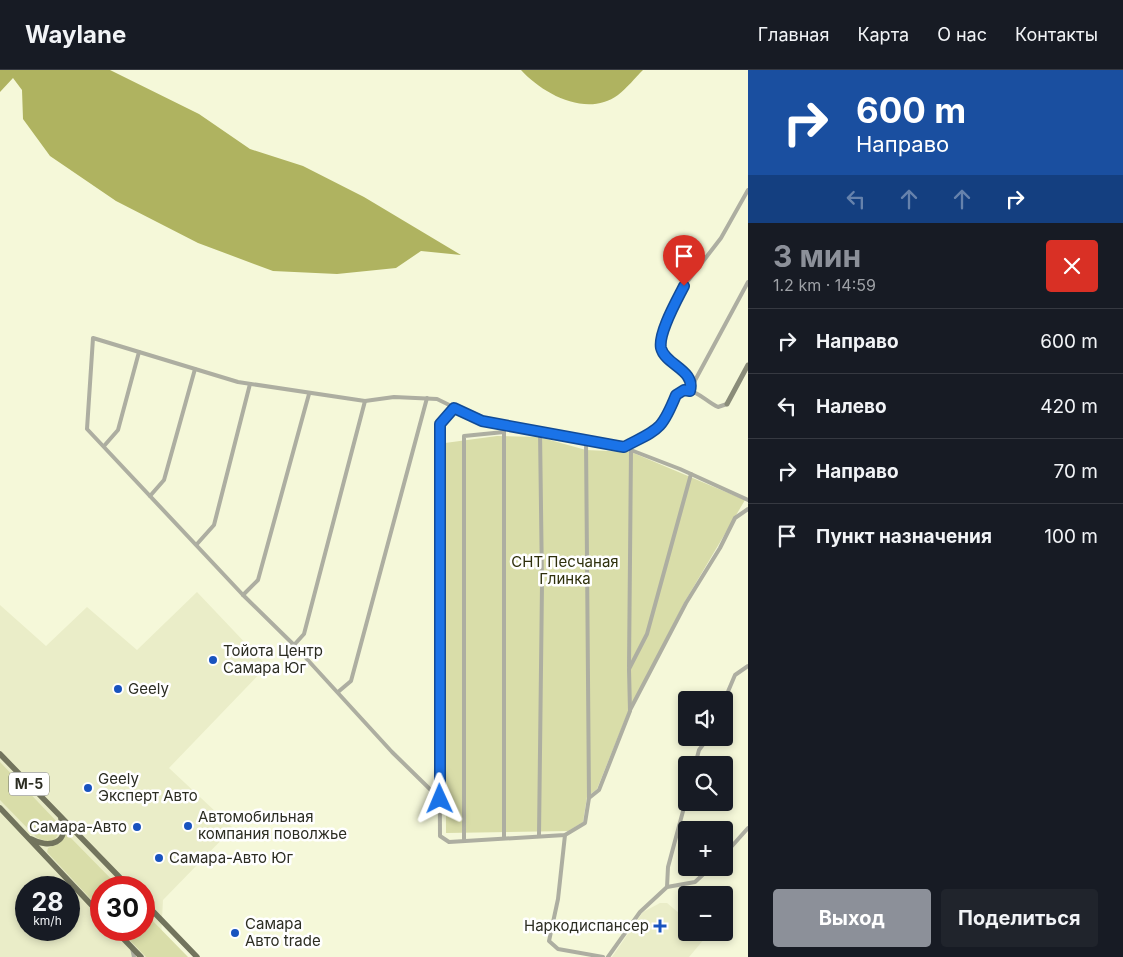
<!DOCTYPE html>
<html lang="ru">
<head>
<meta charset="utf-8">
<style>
	:root { --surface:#171b24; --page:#20242c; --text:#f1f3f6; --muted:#9ea1a6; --line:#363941; --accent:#8c9099 }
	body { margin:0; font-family:Inter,sans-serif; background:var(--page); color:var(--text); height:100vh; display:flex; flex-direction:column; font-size:19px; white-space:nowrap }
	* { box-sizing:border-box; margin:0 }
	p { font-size:16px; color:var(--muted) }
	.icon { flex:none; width:28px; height:28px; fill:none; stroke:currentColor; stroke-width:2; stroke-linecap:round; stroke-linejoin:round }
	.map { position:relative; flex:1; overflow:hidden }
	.details { display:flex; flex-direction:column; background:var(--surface); width:375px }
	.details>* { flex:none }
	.top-card { background:#1a4fa0; color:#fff; overflow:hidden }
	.buttons { position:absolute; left:678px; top:621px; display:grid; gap:10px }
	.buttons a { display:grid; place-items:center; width:55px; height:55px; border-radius:5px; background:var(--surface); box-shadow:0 2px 8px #0003; font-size:25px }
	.speed { position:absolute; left:15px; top:806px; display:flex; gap:10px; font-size:25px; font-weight:700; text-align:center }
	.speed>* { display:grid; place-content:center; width:65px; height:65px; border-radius:50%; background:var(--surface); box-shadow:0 2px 8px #0003; line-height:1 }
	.speed small { font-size:12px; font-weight:400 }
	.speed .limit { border:8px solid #d22; background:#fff; color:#111 }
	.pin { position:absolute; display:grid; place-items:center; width:42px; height:42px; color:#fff; margin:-51px -21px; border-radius:50% 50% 50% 0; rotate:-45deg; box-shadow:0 0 5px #0007 }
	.pin .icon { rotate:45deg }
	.me { position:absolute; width:55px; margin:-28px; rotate:359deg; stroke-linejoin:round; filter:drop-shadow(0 0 4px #0008) }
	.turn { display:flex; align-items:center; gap:18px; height:105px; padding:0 25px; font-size:22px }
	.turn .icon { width:65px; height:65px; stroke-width:2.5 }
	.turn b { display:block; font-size:35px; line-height:42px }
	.lanes { display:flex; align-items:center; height:48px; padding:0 25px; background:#0003; justify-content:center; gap:25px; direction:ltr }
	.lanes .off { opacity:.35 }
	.round { display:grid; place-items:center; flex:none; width:52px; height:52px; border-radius:5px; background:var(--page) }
	.head { display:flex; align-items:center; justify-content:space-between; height:85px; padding:0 25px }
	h1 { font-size:30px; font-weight:700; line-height:38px; color:var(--accent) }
	.action { display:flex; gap:10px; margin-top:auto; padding:10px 25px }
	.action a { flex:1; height:58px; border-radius:5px; background:var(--accent); color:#fff; font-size:20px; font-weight:700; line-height:58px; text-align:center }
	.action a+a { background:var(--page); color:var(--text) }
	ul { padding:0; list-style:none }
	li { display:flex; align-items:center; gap:15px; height:65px; padding:0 25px; border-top:1px solid var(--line) }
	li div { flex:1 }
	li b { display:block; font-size:19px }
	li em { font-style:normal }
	header { display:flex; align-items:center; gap:30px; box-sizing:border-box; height:70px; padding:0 25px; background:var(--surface); border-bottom:1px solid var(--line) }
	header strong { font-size:24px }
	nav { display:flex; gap:28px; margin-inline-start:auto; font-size:18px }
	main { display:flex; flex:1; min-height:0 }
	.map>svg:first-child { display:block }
</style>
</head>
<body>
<header>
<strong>Waylane</strong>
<nav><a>Главная</a><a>Карта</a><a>О нас</a><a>Контакты</a></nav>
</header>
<main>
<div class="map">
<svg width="748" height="887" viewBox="0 0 748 887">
	<rect width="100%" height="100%" fill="#f5f8d9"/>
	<!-- built -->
	<g fill="#eaedc8" fill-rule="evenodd">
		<path d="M197 522 267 596 169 698 233 758 163 830 160 887H0V535L46 576 87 537 137 580ZM26 818H69V860H26ZM101 818H144V860H101Z"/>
		<path d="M660 833H667L686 849V862L693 863 691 866 695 869 700 864 705 868 689 887H612L643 842Z"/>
	</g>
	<!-- green -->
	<g fill="#d9dda9">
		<path d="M497 366 539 367 586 380 631 382 745 430 684 533 628 642 597 719 587 727 583 752 568 761 446 763 445 373Z"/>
		<path d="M0 692 59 754 60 761 55 769 49 772 37 768 0 730Z"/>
		<path d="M66 763 119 817 101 818V840L47 782 48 778 60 773Z"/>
		<path d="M144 842 188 887H146L120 860H144Z"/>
	</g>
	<!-- water -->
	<g fill="#afb360">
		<path d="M0 0H110L199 44 250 79 303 96 364 127 461 185 421 181 396 198 337 204 273 201 198 173 116 131 50 86 23 49 22 20 13 8 0 22Z"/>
		<path d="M521 0H643C635 8 627 18 618 25 587 48 543 24 521 0Z"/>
	</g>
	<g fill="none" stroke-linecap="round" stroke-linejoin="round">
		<!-- street -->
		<g stroke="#adaea1" stroke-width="4">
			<path d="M692 316 687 305 665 286 661 280 662 266 684 216 721 168 748 120"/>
			<path d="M692 316 748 212"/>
			<path d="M454 337 440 354 438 365 440 766 449 772 565 765 585 753 589 728 599 720 630 641 629 599 647 564 691 404"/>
			<path d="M504 354V768"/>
			<path d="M586 370 589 728"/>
			<path d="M104 376 118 360 139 282"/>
			<path d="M624 377C637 370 655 365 664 353 671 343 672 319 687 320 698 321 708 333 718 337L727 334"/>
			<path d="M150 426 164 410 195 299"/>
			<path d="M197 474 214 455 250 314"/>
			<path d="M243 525 258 510 309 324"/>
			<path d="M294 575 304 564 365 331"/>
			<path d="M629 597 631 380"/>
			<path d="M338 622 351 611 427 328"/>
			<path d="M724 631 735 605 748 596"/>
			<path d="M630 640 686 533 720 478 735 448 748 439"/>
			<path d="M695 695 699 680 708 668"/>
			<path d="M440 729 392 682 294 575 243 525 87 359 93 268 238 312 365 331 394 327 437 329 482 351 623 377 680 399 748 430"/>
			<path d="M565 765 558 829 549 871 558 879 603 887"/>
			<path d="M539 766 542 514 540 361"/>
			<path d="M464 771V366L504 362"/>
			<path d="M724 785 748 758"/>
			<path d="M667 817 695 812 710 798"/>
			<path d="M132 878 134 887"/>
			<path d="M608 887 640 842 667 817 668 797 686 730"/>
		</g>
		<!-- secondary -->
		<path stroke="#8a8c79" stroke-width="5" d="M727 334 748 295"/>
		<!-- primary -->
		<g stroke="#72745d" stroke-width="5.5">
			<path d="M0 684 130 818"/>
			<path d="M0 738 101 845"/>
			<path d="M31 769C49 779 71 773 61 749"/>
			<path d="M144 832 197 887"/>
			<path d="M115 860 141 887"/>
		</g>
	</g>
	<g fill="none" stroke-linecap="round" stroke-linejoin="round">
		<defs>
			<path id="route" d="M440 729V354L454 338 482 351 618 376 624 377C658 359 661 362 676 325L684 320 690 321C696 300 665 295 661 278 658 263 677 230 684 216"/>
		</defs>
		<!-- route casing -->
		<use href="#route" stroke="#114b97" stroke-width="12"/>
		<!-- route -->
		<use href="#route" stroke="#1a73e8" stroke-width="9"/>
	</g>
	<!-- markers -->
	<g fill="#1853bf" stroke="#fff" stroke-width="2">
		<circle cx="213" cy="590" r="5"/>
		<circle cx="118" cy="619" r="5"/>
		<circle cx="88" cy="718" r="5"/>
		<circle cx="188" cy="756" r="5"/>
		<circle cx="137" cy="757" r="5"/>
		<circle cx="159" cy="788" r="5"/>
		<path d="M657.5 848.5h5v5h5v5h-5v5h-5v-5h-5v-5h5z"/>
		<circle cx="235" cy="863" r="5"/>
	</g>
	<g text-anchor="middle" stroke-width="5" stroke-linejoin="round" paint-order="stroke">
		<!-- shield labels -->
		<rect fill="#fff" stroke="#6b6c64" stroke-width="1" x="9" y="702.5" width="40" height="23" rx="4"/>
		<g font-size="14" font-weight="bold" fill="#2c2d22">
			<text x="29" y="719">М-5</text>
		</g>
		<!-- park labels -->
		<g font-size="15" fill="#2f300c" stroke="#fff">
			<text x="565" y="497">СНТ Песчаная<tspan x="565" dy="17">Глинка</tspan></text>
		</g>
		<!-- poi labels -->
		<g font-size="15" fill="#2c2d22" stroke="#fff" text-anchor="start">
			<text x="223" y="586">Тойота Центр<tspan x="223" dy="17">Самара Юг</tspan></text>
			<text x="128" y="624">Geely</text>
			<text x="98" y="714">Geely<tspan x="98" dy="17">Эксперт Авто</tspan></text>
			<text x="198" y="752">Автомобильная<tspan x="198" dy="17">компания поволжье</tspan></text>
			<text x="127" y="762" text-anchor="end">Самара-Авто</text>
			<text x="169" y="793">Самара-Авто Юг</text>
			<text x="245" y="859">Самара<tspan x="245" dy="17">Авто trade</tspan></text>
			<text x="649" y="861" text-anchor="end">Наркодиспансер</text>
		</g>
	</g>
</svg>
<div class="buttons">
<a><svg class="icon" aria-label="sound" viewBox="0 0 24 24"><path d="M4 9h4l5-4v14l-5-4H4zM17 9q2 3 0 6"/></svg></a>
<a><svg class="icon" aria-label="search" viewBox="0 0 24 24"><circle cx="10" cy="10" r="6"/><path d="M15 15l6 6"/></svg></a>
<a>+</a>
<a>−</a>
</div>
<div class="speed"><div>28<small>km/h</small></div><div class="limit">30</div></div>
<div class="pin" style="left:684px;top:216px;background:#d93025"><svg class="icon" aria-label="arrive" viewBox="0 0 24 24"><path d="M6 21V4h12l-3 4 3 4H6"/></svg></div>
<svg class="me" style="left:440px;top:729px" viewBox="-20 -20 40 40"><path d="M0-17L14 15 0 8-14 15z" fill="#1a73e8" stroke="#fff" stroke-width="4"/></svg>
</div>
<section class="details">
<div class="top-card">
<div class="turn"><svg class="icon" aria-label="right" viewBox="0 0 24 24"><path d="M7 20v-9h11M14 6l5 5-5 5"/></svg><div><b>600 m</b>Направо</div></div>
<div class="lanes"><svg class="icon off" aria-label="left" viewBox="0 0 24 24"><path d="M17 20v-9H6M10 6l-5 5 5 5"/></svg><svg class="icon off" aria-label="ahead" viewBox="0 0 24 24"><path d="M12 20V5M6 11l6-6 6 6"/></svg><svg class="icon off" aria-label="ahead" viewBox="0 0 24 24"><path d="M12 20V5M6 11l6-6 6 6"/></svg><svg class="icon" aria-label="right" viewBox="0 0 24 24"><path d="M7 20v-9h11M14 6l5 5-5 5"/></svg></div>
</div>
<div class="head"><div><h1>3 мин</h1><p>1.2 km · 14:59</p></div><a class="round" style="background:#d93025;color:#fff"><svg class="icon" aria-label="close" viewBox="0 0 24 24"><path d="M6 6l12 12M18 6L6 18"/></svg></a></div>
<ul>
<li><svg class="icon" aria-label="right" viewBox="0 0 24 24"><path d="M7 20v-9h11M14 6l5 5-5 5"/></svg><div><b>Направо</b></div><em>600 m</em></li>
<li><svg class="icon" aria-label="left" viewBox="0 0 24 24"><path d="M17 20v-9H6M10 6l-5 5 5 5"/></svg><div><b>Налево</b></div><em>420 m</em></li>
<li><svg class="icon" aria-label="right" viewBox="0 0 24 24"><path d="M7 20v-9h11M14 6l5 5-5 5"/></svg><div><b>Направо</b></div><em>70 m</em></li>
<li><svg class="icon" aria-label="arrive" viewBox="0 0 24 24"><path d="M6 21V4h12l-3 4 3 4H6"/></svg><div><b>Пункт назначения</b></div><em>100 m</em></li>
</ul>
<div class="action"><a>Выход</a><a>Поделиться</a></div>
</section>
</main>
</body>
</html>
